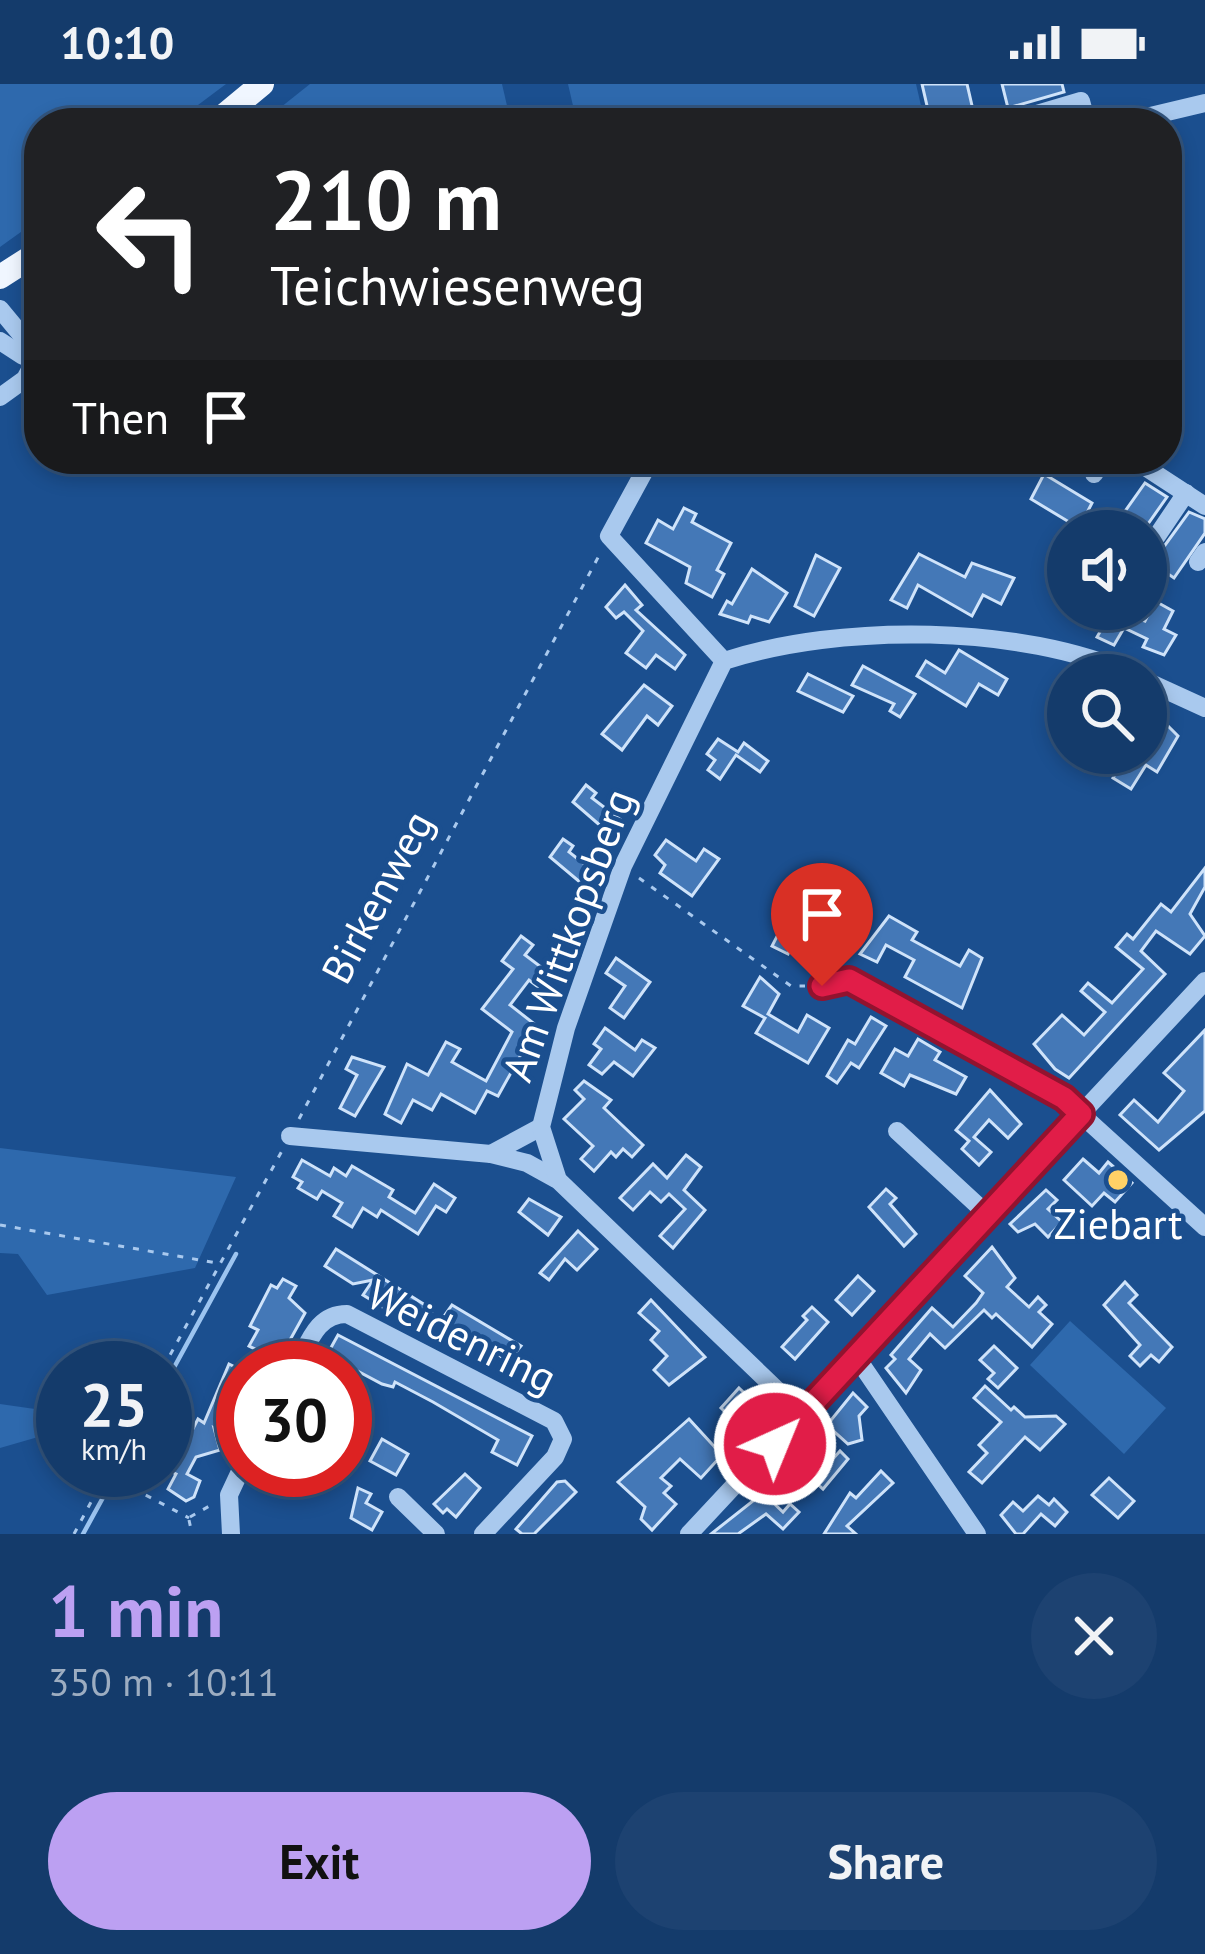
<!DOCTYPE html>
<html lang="en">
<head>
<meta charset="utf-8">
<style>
	:root { --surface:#143b6b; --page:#1d4271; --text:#f1f3f6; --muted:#9dadc1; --line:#33557e; --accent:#bca0f2 }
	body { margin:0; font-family:"PT Sans",sans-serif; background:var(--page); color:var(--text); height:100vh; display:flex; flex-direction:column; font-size:45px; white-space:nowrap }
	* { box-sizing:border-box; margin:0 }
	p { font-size:39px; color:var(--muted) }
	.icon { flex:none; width:66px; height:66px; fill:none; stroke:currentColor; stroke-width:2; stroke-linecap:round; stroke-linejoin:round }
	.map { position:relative; height:1450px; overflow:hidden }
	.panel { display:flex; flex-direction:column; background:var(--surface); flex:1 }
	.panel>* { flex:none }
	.hud { position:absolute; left:24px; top:24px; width:1158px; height:366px; border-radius:48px; box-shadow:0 6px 18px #0003,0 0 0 3px var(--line); background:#202124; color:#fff; overflow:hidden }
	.fabs { position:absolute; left:1047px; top:426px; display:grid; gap:24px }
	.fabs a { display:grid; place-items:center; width:120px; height:120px; border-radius:50%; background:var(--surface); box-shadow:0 6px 18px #0003,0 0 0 3px var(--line); font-size:60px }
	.speed { position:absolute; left:36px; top:1257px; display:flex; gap:24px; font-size:60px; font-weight:700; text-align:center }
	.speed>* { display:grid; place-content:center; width:156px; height:156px; border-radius:50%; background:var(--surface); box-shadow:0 6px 18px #0003,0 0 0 3px var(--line); line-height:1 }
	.speed small { font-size:30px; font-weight:400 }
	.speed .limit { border:18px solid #d22; background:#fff; color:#111 }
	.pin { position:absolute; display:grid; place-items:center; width:102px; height:102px; color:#fff; margin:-123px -51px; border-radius:50% 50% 50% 0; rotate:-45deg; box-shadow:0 0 12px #0007 }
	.pin .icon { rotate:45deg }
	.me { position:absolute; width:132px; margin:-66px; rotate:44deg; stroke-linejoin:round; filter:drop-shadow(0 0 9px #0008) }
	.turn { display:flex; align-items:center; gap:42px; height:252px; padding:0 48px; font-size:54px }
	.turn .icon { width:156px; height:156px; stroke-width:2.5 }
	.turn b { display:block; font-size:84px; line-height:102px }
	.then { display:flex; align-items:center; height:114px; padding:0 48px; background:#0003; gap:24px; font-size:45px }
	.round { display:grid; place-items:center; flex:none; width:126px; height:126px; border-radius:63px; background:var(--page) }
	.overview { display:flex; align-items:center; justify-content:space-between; height:204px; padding:0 48px }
	h1 { font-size:72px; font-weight:600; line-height:90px; color:var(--accent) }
	.primary-button { display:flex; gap:24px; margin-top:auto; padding:24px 48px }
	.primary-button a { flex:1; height:138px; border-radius:72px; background:var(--accent); color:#111; font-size:48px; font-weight:600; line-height:138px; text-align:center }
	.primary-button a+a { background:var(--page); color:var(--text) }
	.status { display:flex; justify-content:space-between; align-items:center; height:84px; padding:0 60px; background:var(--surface); direction:ltr }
	.status svg { height:33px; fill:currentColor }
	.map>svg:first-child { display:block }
</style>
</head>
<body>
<div class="status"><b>10:10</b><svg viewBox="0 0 49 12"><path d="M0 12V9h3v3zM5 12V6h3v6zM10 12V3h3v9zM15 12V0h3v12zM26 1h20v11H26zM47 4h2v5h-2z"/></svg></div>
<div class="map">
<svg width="1205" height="1450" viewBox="0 0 1205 1450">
	<rect width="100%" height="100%" fill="#1b4f8f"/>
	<!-- green -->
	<g fill="#2e69ad">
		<path d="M0 0H226L174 39H39V135L0 163Z"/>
		<path d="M310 0H502L511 39H261Z"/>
		<path d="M568 0H916L925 39H577Z"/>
		<path d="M0 1064 236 1093 195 1184 47 1211 18 1170 0 1169Z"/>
		<path d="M1070 1237 1166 1324 1124 1370 1030 1281Z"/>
		<path d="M0 1320 63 1329V1354L45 1351 0 1364Z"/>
	</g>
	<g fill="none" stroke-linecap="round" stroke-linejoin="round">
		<!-- stream -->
		<g stroke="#9cc4f0" stroke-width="4.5">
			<path d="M165 1300 236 1170"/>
			<path d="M117 1387 118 1386"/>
			<path d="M83 1450 111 1399"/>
		</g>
	</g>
	<!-- building -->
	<g fill="#4478b7" stroke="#cfe3fa" stroke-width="3">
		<path d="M922 0H967L976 39H931Z"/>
		<path d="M1002 0H1062L1064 8 1008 24Z"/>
		<path d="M1044 390 1092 419 1079 444 1031 415Z"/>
		<path d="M1145 399 1167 413 1143 447H1111Z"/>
		<path d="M684 424 696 430 692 438 731 459 717 486 724 490 712 513 686 499 690 483 646 459 658 436 673 445Z"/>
		<path d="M1189 428 1205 435V449L1174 494 1152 479Z"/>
		<path d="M919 470 965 493 972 479 1014 494 1001 520 983 511 972 532 918 501 907 524 891 516Z"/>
		<path d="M816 471 840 484 814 532 795 522Z"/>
		<path d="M752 485 787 509 769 538 751 532 748 539 720 530 727 517 732 520Z"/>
		<path d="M625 501 642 521 636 526 685 571 675 585 656 571 646 584 626 569 643 547 624 528 616 534 606 523Z"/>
		<path d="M1155 517 1173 527 1164 545 1176 551 1164 571 1143 563 1147 555 1124 544 1114 561 1097 553 1113 525 1145 537Z"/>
		<path d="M959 566 1007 595 998 611 979 600 966 622 917 592 926 577 945 589Z"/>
		<path d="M863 582 915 610 900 633 890 627 894 620 852 601Z"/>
		<path d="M808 590 853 612 843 628 798 607Z"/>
		<path d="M644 601 672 622 658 641 647 632 622 666 602 650Z"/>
		<path d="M1159 633 1178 652 1157 688 1146 681 1131 705 1113 694 1125 673 1133 677 1137 669H1146V655Z"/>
		<path d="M718 655 738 668 744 659 768 677 760 688 736 671 720 695 708 686 715 676 707 670Z"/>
		<path d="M586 701 596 709 592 714 621 736 610 750 573 718Z"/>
		<path d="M563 755 573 762 569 768 597 790 587 804 550 773Z"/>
		<path d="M666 756 696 777 704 765 719 775 692 812 660 789 665 781 655 771Z"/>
		<path d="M1205 784V803L1190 830 1205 852 1190 870 1156 847 1141 867 1165 890 1069 994 1055 985 1034 960 1062 931 1084 951 1105 928 1081 907 1088 899 1112 919 1143 885 1116 863 1127 850 1133 855 1161 820 1171 828Z"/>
		<path d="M789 809 808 818 788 870 772 862 783 841 774 837Z"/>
		<path d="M889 832 917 848 912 856 960 882 969 866 982 874 962 924 905 893 914 876 886 861 877 878 860 870Z"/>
		<path d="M521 852 533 861 525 871 553 892 542 906 529 896 510 921 537 942 498 1012 487 1007 475 1029 441 1010 432 1026 413 1016 401 1039 385 1030 407 980 428 991 446 958 460 965 452 978 486 997 512 948 482 925 513 885 502 877Z"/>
		<path d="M616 874 650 898 624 934 610 924 625 902 606 889Z"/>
		<path d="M760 893 779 910 768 930 798 948 807 931 829 944 808 979 756 949 765 934 743 922Z"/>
		<path d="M871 933 886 942 859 984 851 979 837 999 827 992 848 956 855 960Z"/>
		<path d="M605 944 635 966 642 956 655 964 633 992 614 978 602 990 589 981 601 965 594 960Z"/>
		<path d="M1205 946V1027L1159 1066 1120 1031 1134 1016 1158 1038 1184 1007 1164 989Z"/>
		<path d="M918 955 940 968 935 976 966 993 956 1010 910 991 904 1002 881 989 895 965 908 972Z"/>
		<path d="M352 973 384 983 355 1032 340 1024 357 991 346 985Z"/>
		<path d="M584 997 611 1016 604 1024 643 1061 632 1073 623 1065 616 1073 611 1068 594 1087 581 1075 593 1062 564 1035 584 1015 575 1006Z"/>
		<path d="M990 1006 1021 1040 1008 1054 989 1036 974 1053 991 1068 979 1081 962 1065 969 1057 956 1046Z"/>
		<path d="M686 1071 701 1083 684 1106 705 1126 673 1164 660 1152 685 1125 669 1110 661 1118 650 1108 633 1126 620 1114 653 1080 667 1094Z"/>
		<path d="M1083 1075 1099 1089 1108 1078 1132 1099 1115 1118 1104 1109 1092 1122 1064 1096Z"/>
		<path d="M302 1076 330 1092 334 1084 346 1092 352 1082 393 1106 389 1113 415 1129 434 1100 455 1114 446 1128 436 1122 418 1150 381 1126 377 1133 363 1124 352 1143 334 1132 342 1119 322 1107 317 1115 298 1104 302 1098 293 1093Z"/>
		<path d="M886 1105 896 1114 890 1120 916 1150 904 1162 869 1123Z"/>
		<path d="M1046 1106 1057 1116 1048 1125 1062 1138 1048 1153 1035 1140 1018 1148 1010 1140Z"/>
		<path d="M529 1115 561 1133 548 1151 519 1128Z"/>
		<path d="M578 1147 597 1165 577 1186 565 1175 549 1196 540 1189Z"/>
		<path d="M992 1163 1015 1194 1007 1203 1029 1223 1038 1213 1046 1221 1039 1228 1052 1240 1032 1263 996 1230 992 1234 984 1226 945 1264 930 1250 909 1275 921 1286 906 1309 886 1284 895 1275 891 1271 932 1224 953 1243 976 1219 983 1209 965 1192Z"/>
		<path d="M336 1165 433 1226 420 1246 363 1211 373 1196 353 1200 325 1182Z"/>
		<path d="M858 1192 874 1207 852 1231 836 1216Z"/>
		<path d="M283 1195 296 1202 289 1214 305 1229 275 1283 266 1278 269 1272 249 1262 258 1246 250 1242 271 1201 277 1204Z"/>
		<path d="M1125 1198 1137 1211 1129 1219 1172 1263 1159 1278 1151 1271 1140 1282 1130 1272 1140 1261 1104 1221Z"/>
		<path d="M651 1216 705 1273 669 1301 654 1286 667 1272 651 1256 659 1247 639 1229Z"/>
		<path d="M452 1221 521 1262 508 1278 472 1250 467 1257 440 1238Z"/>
		<path d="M812 1223 828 1238 795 1275 782 1263 807 1236 803 1232Z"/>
		<path d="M338 1251 532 1352 517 1381 492 1368 498 1356 433 1318 395 1298 393 1303 382 1300 335 1275 328 1269Z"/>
		<path d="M994 1262 1017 1284 998 1304 988 1295 994 1289 980 1276Z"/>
		<path d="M229 1280 243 1287V1325L229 1352 214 1344 220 1366 196 1373 187 1390 200 1397 194 1413 186 1417 168 1405 176 1390 170 1387 177 1374 174 1362 182 1366 198 1335 204 1339Z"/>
		<path d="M985 1302 1011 1326 1014 1323 1025 1333 1056 1332 1065 1340 1040 1366 1025 1353 982 1399 969 1388 987 1369 979 1361 1001 1338 974 1314Z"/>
		<path d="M739 1304 766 1329 753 1342 737 1326 730 1333 721 1324Z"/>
		<path d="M853 1309 867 1323 859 1332 862 1356 848 1360 827 1341Z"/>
		<path d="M689 1335 722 1371 701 1394 680 1375 661 1394 671 1402 664 1409 676 1420 652 1446 641 1435 645 1423 618 1398Z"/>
		<path d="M382 1355 408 1370 396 1391 370 1377Z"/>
		<path d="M810 1358 830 1378 840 1367 848 1375 823 1405 792 1377Z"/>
		<path d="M881 1387 893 1399 847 1442 856 1450H824L850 1409 856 1414Z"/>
		<path d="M465 1390 480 1404 456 1433 447 1425 443 1429 434 1420Z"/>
		<path d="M1109 1394 1134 1417 1118 1434 1092 1411Z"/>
		<path d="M565 1397 576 1408 534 1450H522L516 1445 557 1398Z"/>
		<path d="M358 1404 371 1410 366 1419 382 1428 372 1446 351 1434Z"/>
		<path d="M763 1409 783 1428 790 1420 799 1428 783 1445 766 1430 738 1450H711Z"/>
		<path d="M1038 1412 1049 1421 1054 1415 1067 1428 1055 1442 1041 1430 1023 1450H1016L1001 1431 1013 1418 1023 1427Z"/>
	</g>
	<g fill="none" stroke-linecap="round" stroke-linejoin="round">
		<!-- path -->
		<g stroke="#a9c9ee" stroke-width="3" stroke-dasharray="6 9" stroke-linecap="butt">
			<path d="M639 794 791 902H805"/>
			<path d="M299 1035 602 466"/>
			<path d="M0 1141 217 1179"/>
			<path d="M163 1284 283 1065"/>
			<path d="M106 1390 189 1434"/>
			<path d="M190 1433 213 1420"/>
			<path d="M189 1436 192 1450"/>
			<path d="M74 1450 108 1386"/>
		</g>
		<!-- minor -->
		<g stroke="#a9c9ee" stroke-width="18">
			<path d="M1006 39 1081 17 1087 39"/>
			<path d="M1121 39 1205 19"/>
			<path d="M0 225 38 271"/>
			<path d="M0 257 23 272 39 271"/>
			<path d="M0 313 25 295 38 271"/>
			<path d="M651 375 609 452 724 577"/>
			<path d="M1133 375 1205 422"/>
			<path d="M1094 390 1104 375"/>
			<path d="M1157 452 1186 409"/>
			<path d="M1198 478 1205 468"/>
			<path d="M1146 597 1205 624"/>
			<path d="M822 902 849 896 1063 1014 1205 1143"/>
			<path d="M541 1043 491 1070 527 1079 556 1095"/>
			<path d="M897 1047 988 1131"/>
			<path d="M290 1052 491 1070"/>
			<path d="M857 1274 977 1450"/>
			<path d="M295 1284C309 1259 316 1230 347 1230L554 1337 563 1355 555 1373 483 1450"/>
			<path d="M803 1331 558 1096 541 1043 566 944 623 782 724 577C840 539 1021 540 1134 591"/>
			<path d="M398 1413 436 1450"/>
			<path d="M231 1450 229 1411 243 1381"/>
			<path d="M689 1450 1205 897"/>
		</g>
		<!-- major -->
		<g stroke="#f0f6ff" stroke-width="24">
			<path d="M215 39 262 0"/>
			<path d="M0 193 39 168"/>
		</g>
	</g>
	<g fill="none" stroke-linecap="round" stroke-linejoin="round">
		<defs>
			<path id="route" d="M775 1360 1081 1030 1064 1014 849 896 822 902"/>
		</defs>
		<!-- route casing -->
		<use href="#route" stroke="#92132f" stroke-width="30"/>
		<!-- route -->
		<use href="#route" stroke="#e11d48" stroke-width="21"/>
	</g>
	<!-- markers -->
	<circle fill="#ffd166" stroke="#1b4f8f" stroke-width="4.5" cx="1118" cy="1096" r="12"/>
	<g text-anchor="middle" stroke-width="9" stroke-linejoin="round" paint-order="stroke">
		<!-- street labels -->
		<g font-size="42" fill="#fff" stroke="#1b4f8f">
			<text transform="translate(377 813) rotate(-62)" y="15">Birkenweg</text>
			<text transform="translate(568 851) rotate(-70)" y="15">Am Wittkopsberg</text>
			<text transform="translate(462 1252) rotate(26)" y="15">Weidenring</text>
		</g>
		<!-- poi labels -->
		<g font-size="42" fill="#fff" stroke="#1b4f8f">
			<text x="1118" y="1155">Ziebart</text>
		</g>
	</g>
</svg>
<div class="fabs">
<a><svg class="icon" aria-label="sound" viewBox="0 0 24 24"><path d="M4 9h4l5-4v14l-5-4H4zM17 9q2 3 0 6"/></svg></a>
<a><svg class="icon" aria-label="search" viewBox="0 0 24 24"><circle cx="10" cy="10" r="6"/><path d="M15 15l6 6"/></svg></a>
</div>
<div class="speed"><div>25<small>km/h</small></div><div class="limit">30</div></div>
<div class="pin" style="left:822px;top:902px;background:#d93025"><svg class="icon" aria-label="arrive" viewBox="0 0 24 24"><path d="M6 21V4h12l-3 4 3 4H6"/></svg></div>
<svg class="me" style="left:775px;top:1360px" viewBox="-20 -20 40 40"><circle r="17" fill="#e11d48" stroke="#fff" stroke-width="3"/><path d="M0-11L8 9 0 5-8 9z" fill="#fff"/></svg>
<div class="hud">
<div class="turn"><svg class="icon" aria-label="left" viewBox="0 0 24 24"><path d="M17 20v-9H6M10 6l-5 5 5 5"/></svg><div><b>210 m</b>Teichwiesenweg</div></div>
<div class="then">Then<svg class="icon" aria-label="arrive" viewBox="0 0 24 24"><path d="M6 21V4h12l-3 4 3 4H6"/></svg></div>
</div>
</div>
<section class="panel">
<div class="overview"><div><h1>1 min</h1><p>350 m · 10:11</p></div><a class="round"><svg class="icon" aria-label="close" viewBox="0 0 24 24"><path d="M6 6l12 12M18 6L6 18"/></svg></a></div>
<div class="primary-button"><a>Exit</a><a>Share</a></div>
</section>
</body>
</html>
